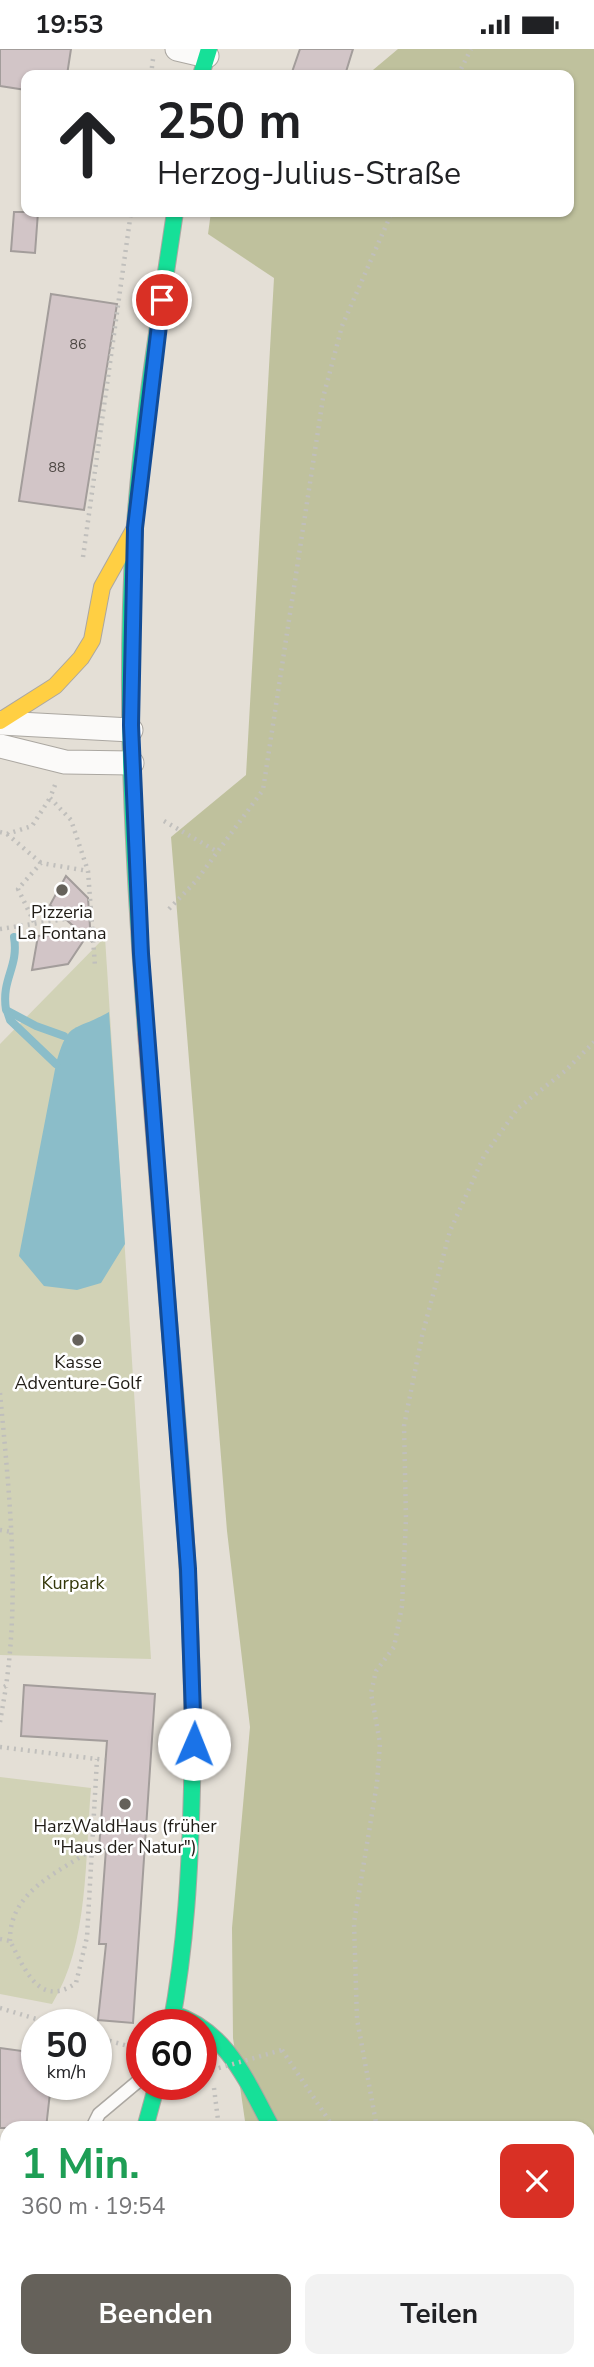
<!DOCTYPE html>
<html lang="de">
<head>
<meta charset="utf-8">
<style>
	:root { --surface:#fff; --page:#f2f2f2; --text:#202124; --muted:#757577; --accent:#65615a }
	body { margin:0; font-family:"Nunito Sans",sans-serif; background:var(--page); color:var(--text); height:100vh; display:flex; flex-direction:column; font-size:26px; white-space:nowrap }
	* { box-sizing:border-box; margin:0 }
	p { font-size:23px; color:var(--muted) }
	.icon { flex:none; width:38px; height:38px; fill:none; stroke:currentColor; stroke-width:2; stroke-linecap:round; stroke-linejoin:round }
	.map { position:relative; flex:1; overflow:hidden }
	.drawer { position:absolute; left:0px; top:2072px; width:595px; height:247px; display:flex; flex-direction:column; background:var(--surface); border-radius:21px 21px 0 0; box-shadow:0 2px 5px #0004 }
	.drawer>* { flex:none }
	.hud { position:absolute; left:21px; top:21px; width:553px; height:147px; border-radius:14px; box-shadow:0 2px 5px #0004; background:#fff; color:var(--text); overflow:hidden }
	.speed { position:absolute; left:21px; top:1960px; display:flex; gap:14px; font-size:35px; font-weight:700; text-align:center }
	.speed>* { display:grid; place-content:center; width:91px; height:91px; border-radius:50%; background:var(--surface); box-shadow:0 2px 5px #0004; line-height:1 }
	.speed small { font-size:18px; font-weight:400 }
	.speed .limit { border:10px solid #d22; background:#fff; color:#111 }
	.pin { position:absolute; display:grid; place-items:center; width:60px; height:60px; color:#fff; margin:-30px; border:4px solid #fff; border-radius:50%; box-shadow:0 2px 7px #0007 }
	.me { position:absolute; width:77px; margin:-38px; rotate:1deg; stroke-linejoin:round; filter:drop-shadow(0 0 5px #0008) }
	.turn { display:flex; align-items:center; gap:24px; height:147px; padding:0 21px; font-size:32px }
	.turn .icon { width:91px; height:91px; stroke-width:2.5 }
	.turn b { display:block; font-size:49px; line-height:60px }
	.round { display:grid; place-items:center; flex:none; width:74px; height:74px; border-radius:14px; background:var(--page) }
	.summary { display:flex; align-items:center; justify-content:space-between; height:119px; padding:0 21px }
	h1 { font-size:42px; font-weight:700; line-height:52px; color:#1e9e55 }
	.primary-button { display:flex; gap:14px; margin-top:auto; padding:14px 21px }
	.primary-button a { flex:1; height:80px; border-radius:14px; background:var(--accent); color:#fff; font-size:28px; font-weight:700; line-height:80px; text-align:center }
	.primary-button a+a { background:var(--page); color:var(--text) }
	.status { display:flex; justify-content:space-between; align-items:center; height:49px; padding:0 35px; background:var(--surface); direction:ltr }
	.status svg { height:19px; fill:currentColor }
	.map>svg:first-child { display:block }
</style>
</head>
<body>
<div class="status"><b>19:53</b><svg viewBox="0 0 49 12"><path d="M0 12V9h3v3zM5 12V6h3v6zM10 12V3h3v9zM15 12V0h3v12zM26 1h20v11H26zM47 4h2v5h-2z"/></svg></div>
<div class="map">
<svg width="594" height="2318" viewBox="0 0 594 2318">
	<rect width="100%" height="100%" fill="#e4dfd6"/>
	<!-- green -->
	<g fill="#d1d2b6">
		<path d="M105 888 151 1610 0 1606V995Z"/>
		<path d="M0 1728 91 1739C85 1808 89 1896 52 1955L0 1945Z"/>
	</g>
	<!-- forest -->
	<path fill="#bfc19d" d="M398 0H594V2318H400V2312H588V2079H246L233 1989 232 1879 250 1678 227 1482 171 788 246 726 274 229 208 185 211 163H569V26H367Z"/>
	<!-- water -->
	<path fill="#8bbdc9" d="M109 963 125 1195 101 1234 77 1241 44 1237 19 1207 56 1015C69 970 72 984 109 963Z"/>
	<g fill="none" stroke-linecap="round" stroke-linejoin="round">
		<!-- stream -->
		<g stroke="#8bbdc9" stroke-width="8">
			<path d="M14 888C19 919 1 929 6 961L36 977 64 987"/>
			<path d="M7 962 10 971 56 1015"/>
		</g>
	</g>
	<!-- building -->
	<g fill="#d2c5c7" stroke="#a39d9b" stroke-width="2">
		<path d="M0 0H71L67 26H26V41L0 37Z"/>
		<path d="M300 0H353L345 26H291Z"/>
		<path d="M14 163H38L35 204 11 202Z"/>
		<path d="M51 245 117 255 84 461 19 452Z"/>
		<path d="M66 827 88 849 91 892 86 888 68 915 32 921 38 887 81 884 50 856Z"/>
		<path d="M24 1636 155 1645 133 1974 98 1971 106 1895H99L106 1800H99L107 1692 21 1687Z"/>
		<path d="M0 1999 37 2004V2035H51L46 2079H0Z"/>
	</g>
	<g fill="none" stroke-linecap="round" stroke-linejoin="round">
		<defs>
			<g id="lane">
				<path d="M92 2079 99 2065 142 2029"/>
				<path d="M151 2318 154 2312"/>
			</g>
			<g id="street">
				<path d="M177 0 207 7"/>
				<path d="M0 674 131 681"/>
				<path d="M0 697 65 713 132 714"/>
				<path d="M0 2230 7 2229"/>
				<path d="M460 2312 468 2318"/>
			</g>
			<g id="fast">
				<path d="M201 26 209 0"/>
				<path d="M146 983C134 819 124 654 134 490 141 380 159 271 175 163"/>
				<path d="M168 1261C182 1420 195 1579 192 1738 190 1818 186 1897 171 1976"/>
				<path d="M174 1965C227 1982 247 2033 272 2079"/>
				<path d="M145 2079 157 2035"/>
				<path d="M50 2318 53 2312"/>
			</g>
			<path id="slow" d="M0 672 55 637 81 609 92 591 102 538 135 479"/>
			<path id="jam" d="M146 983 168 1261"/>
		</defs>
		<!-- lane casing -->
		<use href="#lane" stroke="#aba7a1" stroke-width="15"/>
		<!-- street casing -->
		<use href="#street" stroke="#aba7a1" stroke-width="25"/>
		<!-- fast casing -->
		<use href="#fast" stroke="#aba7a1" stroke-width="18"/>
		<!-- slow casing -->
		<use href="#slow" stroke="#aba7a1" stroke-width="18"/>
		<!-- jam casing -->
		<use href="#jam" stroke="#aba7a1" stroke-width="18"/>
		<!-- path -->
		<g stroke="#c0bfbc" stroke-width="4.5" stroke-dasharray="2 5" stroke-linecap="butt">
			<path d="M151 26 153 10"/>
			<path d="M458 26 471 0"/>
			<path d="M83 508 131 163"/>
			<path d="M55 736 50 749 71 771 88 822 95 917"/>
			<path d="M164 772 218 803"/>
			<path d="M0 783 7 785 32 777 50 749"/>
			<path d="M7 785 41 814"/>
			<path d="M169 860 196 832 263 741 323 349 342 277 392 163"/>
			<path d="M34 873 18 840 41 814 88 822"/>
			<path d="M0 880 91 866"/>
			<path d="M0 1344C9 1442 20 1540 6 1637L0 1640"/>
			<path d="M0 1481 12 1483"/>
			<path d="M0 1673 6 1638"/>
			<path d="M0 1698 105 1711"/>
			<path d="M0 1890 10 1892C25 1920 39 1960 76 1934L87 1888 97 1710"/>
			<path d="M10 1892C9 1843 56 1825 91 1801"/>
			<path d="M0 1959 56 1976"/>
			<path d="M96 1988 142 2001"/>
			<path d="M282 2001 334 2079"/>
			<path d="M214 2039 219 2079"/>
			<path d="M377 2079 357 1970 354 1874 377 1734 380 1694 371 1644 376 1622 394 1598 402 1557 406 1470 404 1377 422 1287 450 1182 484 1107 518 1059 565 1022 594 993"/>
			<path d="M562 2312 571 2318"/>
			<path d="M226 2318 228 2312"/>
		</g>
		<!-- lane -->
		<use href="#lane" stroke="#fbfaf9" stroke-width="12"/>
		<!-- street -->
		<use href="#street" stroke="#fbfaf9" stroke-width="23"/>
		<!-- fast -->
		<use href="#fast" stroke="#16e098" stroke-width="16"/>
		<!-- slow -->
		<use href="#slow" stroke="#ffcf43" stroke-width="16"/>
		<!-- jam -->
		<use href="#jam" stroke="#f24e42" stroke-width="16"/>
		<!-- path-bridge -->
		<path stroke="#c0bfbc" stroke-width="4.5" stroke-dasharray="2 5" stroke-linecap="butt" d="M212 2021 282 2001"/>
	</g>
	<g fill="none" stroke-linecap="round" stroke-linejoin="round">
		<defs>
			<path id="route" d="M162 251 135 479 131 676 141 905 188 1520 194 1695"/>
		</defs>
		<!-- route casing -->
		<use href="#route" stroke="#114b97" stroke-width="18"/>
		<!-- route -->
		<use href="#route" stroke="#1a73e8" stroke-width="12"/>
	</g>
	<!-- markers -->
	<g fill="#65615a" stroke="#fff" stroke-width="2.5">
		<circle cx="62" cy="841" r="7"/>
		<circle cx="78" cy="1291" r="7"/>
		<circle cx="125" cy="1755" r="7"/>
	</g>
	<g text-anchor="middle" stroke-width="5" stroke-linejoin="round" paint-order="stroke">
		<!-- number labels -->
		<g font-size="14" fill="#4d4743">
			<text x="78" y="300">86</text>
			<text x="57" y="423">88</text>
		</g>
		<!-- poi labels -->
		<g font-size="18" fill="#211d17" stroke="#fff">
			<text x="62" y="869">Pizzeria<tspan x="62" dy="21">La Fontana</tspan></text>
			<text x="78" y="1319">Kasse<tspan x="78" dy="21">Adventure-Golf</tspan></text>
			<text x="125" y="1783">HarzWaldHaus (früher<tspan x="125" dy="21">"Haus der Natur")</tspan></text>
		</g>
		<!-- park labels -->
		<g font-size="18" fill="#333709" stroke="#fff">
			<text x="73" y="1540">Kurpark</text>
		</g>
	</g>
</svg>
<div class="speed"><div>50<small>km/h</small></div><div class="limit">60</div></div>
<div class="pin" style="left:162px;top:251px;background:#d93025"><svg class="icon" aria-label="arrive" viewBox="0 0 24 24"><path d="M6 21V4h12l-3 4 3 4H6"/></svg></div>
<svg class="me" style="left:194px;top:1695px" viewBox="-20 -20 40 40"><circle r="19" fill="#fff"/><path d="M0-13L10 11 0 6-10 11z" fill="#1a73e8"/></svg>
<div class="hud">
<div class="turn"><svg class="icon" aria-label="ahead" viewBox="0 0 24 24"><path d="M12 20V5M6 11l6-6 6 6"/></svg><div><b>250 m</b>Herzog-Julius-Straße</div></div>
</div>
<section class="drawer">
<div class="summary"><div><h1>1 Min.</h1><p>360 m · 19:54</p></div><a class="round" style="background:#d93025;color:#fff"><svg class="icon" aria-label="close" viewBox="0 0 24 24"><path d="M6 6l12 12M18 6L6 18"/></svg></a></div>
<div class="primary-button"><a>Beenden</a><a>Teilen</a></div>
</section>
</div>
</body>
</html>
